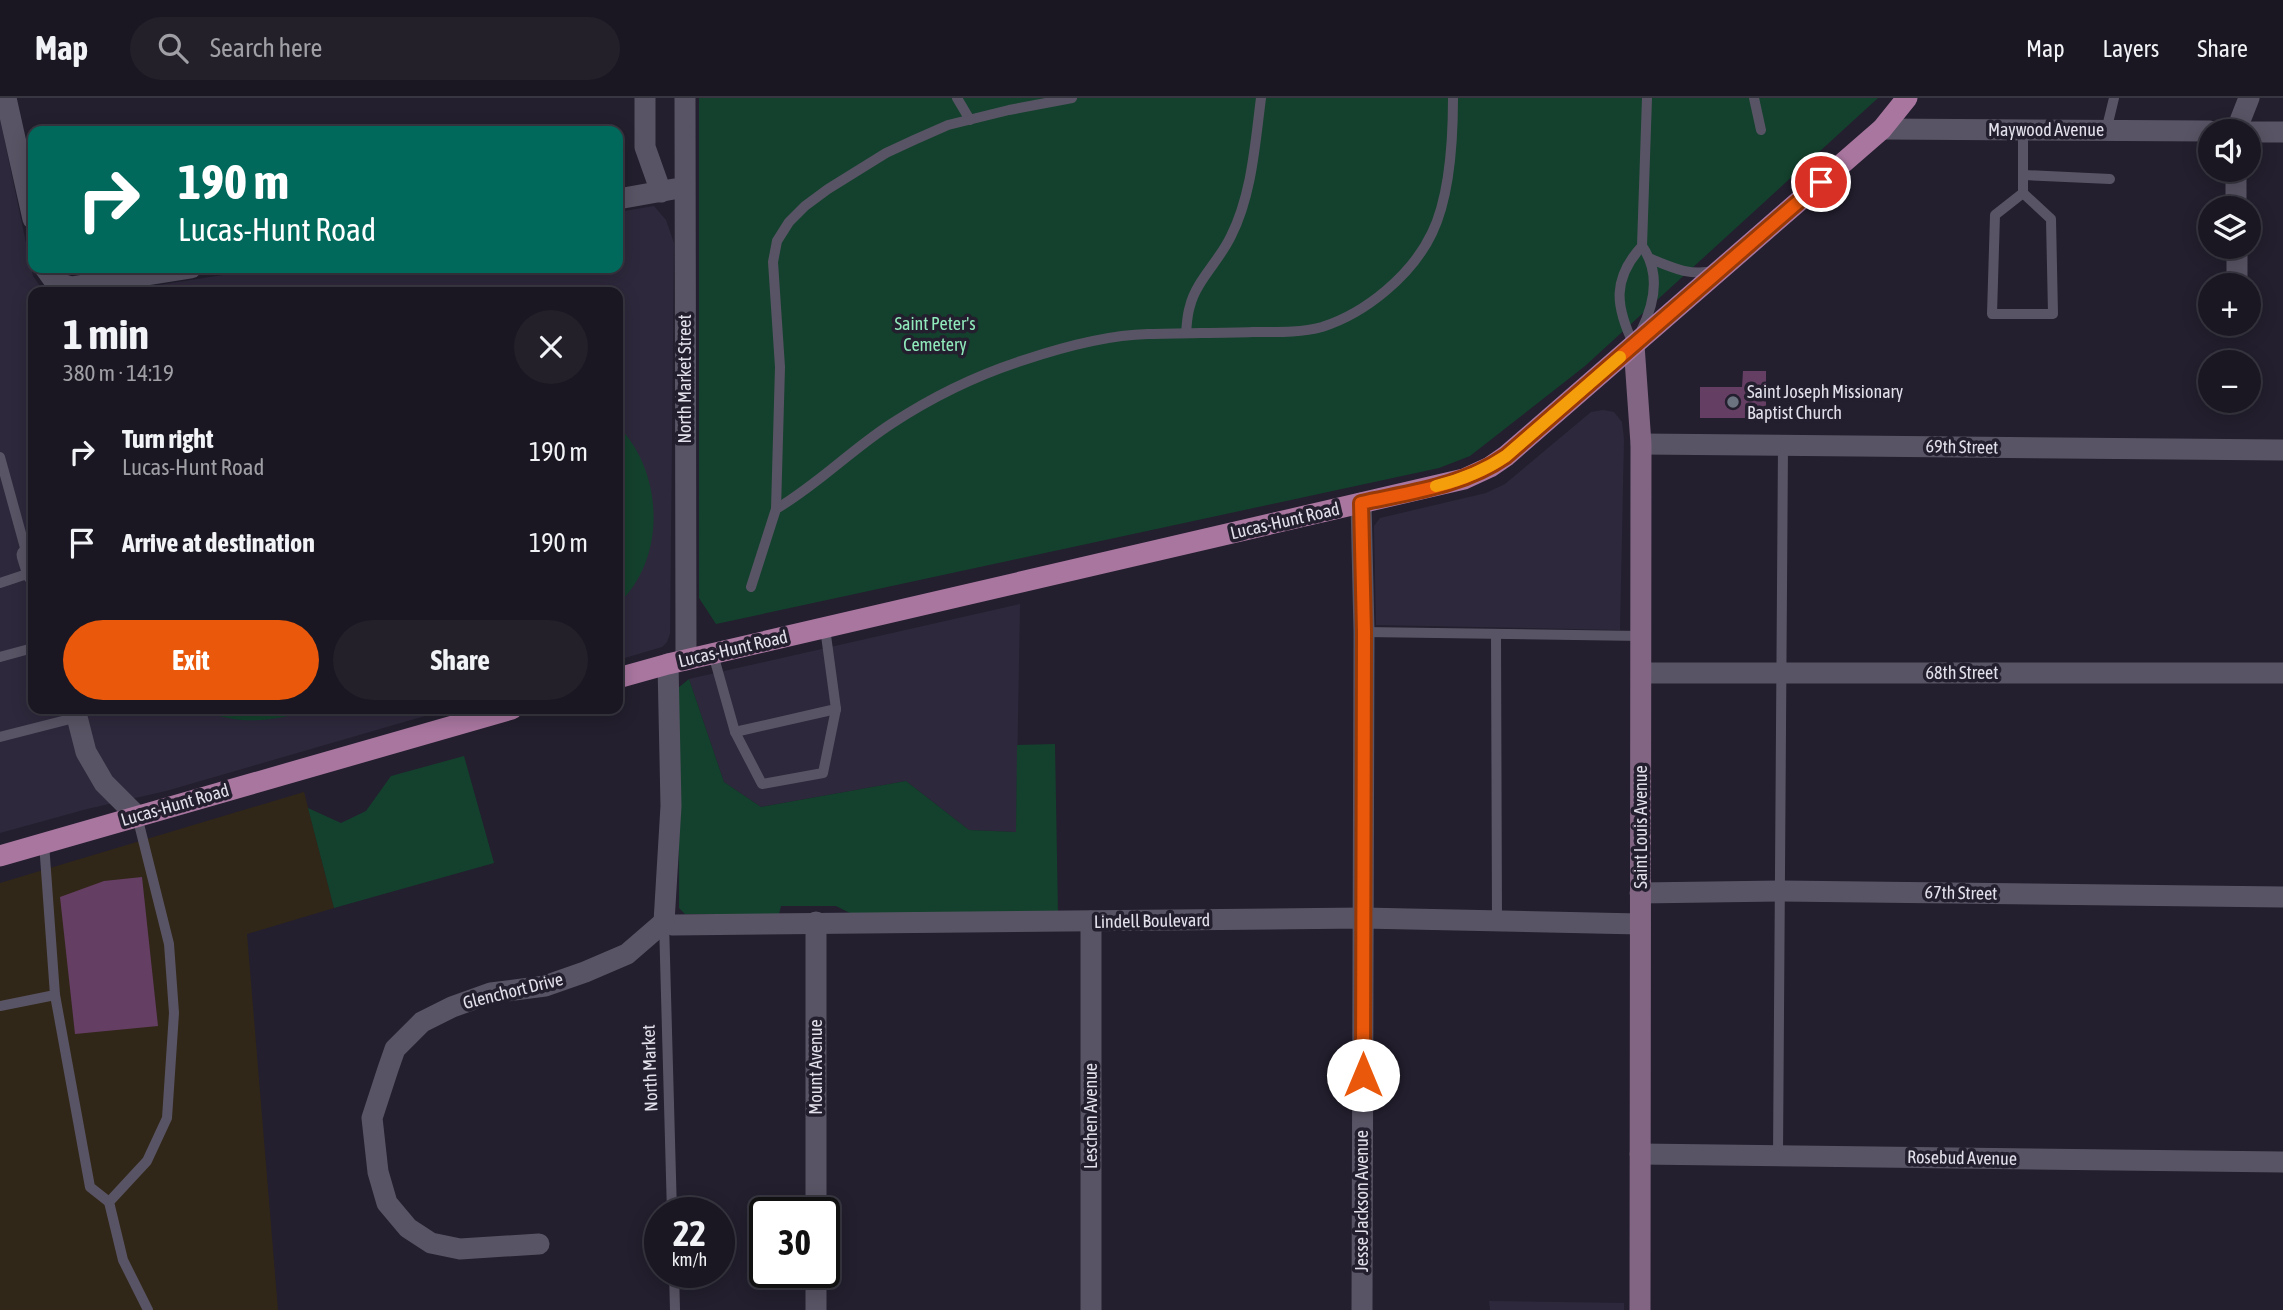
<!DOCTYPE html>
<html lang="en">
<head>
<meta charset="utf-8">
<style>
	:root { --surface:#1a1722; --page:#23202a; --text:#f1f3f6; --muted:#9f9fa5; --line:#383640; --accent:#ea580c }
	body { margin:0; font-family:"Asap Condensed",sans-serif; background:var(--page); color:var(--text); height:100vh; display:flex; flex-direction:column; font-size:26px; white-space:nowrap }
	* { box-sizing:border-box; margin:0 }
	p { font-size:23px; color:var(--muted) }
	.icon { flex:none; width:38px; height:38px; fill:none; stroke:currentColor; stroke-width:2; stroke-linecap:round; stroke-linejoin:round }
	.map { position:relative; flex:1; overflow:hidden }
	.details { position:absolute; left:28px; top:189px; width:595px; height:427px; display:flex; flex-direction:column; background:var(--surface); border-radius:14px; box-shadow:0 4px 18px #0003,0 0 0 2px var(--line) }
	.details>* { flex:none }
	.guide { position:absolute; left:28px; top:28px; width:595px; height:147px; border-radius:14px; box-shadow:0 4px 18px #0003,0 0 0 2px var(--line); background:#00695c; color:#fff; overflow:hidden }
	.tools { position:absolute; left:2198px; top:21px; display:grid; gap:14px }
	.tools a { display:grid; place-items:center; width:63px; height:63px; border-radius:50%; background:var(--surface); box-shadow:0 4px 18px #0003,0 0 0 2px var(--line); font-size:35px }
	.speed { position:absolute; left:644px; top:1099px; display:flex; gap:14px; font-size:35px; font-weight:700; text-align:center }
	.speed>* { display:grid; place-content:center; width:91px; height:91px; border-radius:50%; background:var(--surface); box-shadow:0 4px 18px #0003,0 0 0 2px var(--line); line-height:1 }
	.speed small { font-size:18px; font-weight:400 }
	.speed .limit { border:4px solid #111; border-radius:10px; background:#fff; color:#111 }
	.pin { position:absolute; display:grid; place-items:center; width:60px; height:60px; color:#fff; margin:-30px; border:4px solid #fff; border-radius:50%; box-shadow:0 2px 7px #0007 }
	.me { position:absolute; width:77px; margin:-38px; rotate:0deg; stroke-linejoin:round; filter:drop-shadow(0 0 5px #0008) }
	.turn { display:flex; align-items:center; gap:24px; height:147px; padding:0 35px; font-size:32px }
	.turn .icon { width:91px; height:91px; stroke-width:2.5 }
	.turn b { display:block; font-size:49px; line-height:60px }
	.round { display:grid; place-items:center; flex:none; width:74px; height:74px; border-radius:37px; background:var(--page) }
	.overview { display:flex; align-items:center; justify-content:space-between; height:119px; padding:0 35px }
	h1 { font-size:42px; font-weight:700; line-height:52px }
	.primary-button { display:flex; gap:14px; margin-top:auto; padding:14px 35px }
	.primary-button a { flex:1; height:80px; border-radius:42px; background:var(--accent); color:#fff; font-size:28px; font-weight:700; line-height:80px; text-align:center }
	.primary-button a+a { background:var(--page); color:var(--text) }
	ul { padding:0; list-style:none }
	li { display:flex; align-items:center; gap:21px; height:91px; padding:0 35px }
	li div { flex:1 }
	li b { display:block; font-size:26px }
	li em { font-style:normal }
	header { display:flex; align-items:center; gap:42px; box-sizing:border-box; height:98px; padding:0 35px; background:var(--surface); border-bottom:2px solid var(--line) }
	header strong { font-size:33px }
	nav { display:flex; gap:38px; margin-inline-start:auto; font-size:24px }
	.search { width:490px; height:63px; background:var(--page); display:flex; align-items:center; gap:18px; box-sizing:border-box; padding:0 24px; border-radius:38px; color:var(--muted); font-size:26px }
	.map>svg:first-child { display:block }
</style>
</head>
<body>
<header>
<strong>Map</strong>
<div class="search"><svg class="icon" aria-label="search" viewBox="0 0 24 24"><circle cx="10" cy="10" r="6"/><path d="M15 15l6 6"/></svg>Search here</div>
<nav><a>Map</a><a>Layers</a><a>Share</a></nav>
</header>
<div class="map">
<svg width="2283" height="1212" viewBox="0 0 2283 1212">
	<rect width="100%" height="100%" fill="#231f2e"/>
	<!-- built -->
	<g fill="#2e283c">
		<path d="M0 21 33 178 44 194H33V611H449L166 693 87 711 0 735Z"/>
		<path d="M654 108 666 122 674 145 670 536 667 544 662 549 618 562V194H114L267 170H618V114Z"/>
		<path d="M1603 312 1614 314 1622 324 1624 341 1620 532 1376 527 1374 428 1380 420 1486 395 1505 386 1591 314Z"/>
		<path d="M1020 506 1016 734 969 732 906 683 761 709 724 684 689 581Z"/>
		<path d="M1489 1203 1624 1205V1212H1490Z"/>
	</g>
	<!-- industrial -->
	<path fill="#312718" d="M304 694 334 810 247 836 278 1212H0V785Z"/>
	<!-- green -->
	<g fill="#14412d">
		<path d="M699 0H1878L1585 268 1470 358 1439 370 716 526 699 500Z"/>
		<path d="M618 328C664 374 667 461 618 506V455L624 435 618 436Z"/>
		<path d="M689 581 724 684 761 709 906 683 969 732 1016 734 1017 647 1055 646 1058 815 856 818 836 808H781L779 816H685L679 810V799L678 590Z"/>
		<path d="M199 611H316C272 623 243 629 199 611Z"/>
		<path d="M464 658 494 765 334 810 308 710 341 725 366 713 391 678Z"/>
	</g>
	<!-- building -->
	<g fill="#653e64">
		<path d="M1743 273H1766V320H1700V289H1742Z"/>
		<path d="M142 779 158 928 75 936 60 799 104 783Z"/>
	</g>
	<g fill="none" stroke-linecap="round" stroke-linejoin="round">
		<!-- lane -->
		<g stroke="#595465" stroke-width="10">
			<path d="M957 0 970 22"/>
			<path d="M1754 0 1761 32"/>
			<path d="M2106 33 2114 0"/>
			<path d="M2024 77 2110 81"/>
			<path d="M2023 95 1995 117 1992 216H2053L2051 121 2023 95V32"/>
			<path d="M1651 161C1673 170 1689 178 1714 173"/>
			<path d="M1641 233C1655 205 1661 175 1642 148L1647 0"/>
			<path d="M1186 235C1187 226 1187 217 1190 208 1196 183 1220 162 1231 138 1252 96 1255 46 1261 0"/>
			<path d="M1634 247C1615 208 1612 181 1642 148"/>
			<path d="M0 359 27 457"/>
			<path d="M776 411C817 387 851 352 891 326 932 299 977 277 1024 262 1063 249 1106 237 1148 236 1183 235 1218 235 1253 234 1276 234 1300 235 1322 229 1366 215 1412 177 1432 135 1450 98 1453 41 1453 0"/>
			<path d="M0 485 33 474"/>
			<path d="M751 489 776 411 780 269 773 164 777 143 789 124 805 108 828 91 886 55 914 42 948 27 1009 12 1072 0"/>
			<path d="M1364 534 1642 538"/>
			<path d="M1496 536 1497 824"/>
			<path d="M713 556 735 634 836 611 825 530"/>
			<path d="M0 559 33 550"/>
			<path d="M735 634 762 686 823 675 836 611"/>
			<path d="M0 639 78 619"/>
			<path d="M137 718 169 846 174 915 167 1020 147 1063 109 1104 123 1162 148 1212"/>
			<path d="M44 745 55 897"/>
			<path d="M664 824 672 1115"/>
			<path d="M0 908 55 897 90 1089 109 1104"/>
			<path d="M1778 1058 1783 347"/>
			<path d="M674 1174 675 1212"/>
		</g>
		<!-- street -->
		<g stroke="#595465" stroke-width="21">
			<path d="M6 0 33 121"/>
			<path d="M645 0V49L661 94"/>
			<path d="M685 0 686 562"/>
			<path d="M1882 31 2210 33"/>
			<path d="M2236 33 2249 0"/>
			<path d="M2249 34H2283"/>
			<path d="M2236 72V110"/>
			<path d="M618 101 674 91"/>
			<path d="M2237 149V187"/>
			<path d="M45 170 55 184 71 189 191 170"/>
			<path d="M1641 346 2283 352"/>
			<path d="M1361 405 1364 534 1362 1212"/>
			<path d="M27 457 33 476"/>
			<path d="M1642 575H2283"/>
			<path d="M75 611 86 654 104 685 137 718"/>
			<path d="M1640 795 1781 793 2283 799"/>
			<path d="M664 824 673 827 1363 820 1640 826"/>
			<path d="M664 824 671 708 668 566"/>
			<path d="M1640 1056 2283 1064"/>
			<path d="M816 1115V824"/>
			<path d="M539 1146 460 1151 431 1145 408 1130 387 1105 378 1074 372 1020 388 971 395 951 422 924 452 909 491 895 545 888 585 874 627 856 664 824"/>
			<path d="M816 1212V1174"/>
			<path d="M1091 1212V823"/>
		</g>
		<!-- secondary -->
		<path stroke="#816583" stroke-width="21" d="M1634 247 1641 346 1640 1212"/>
		<!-- primary -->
		<g stroke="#a976a0" stroke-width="21">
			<path d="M618 580 668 566 1464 381 1490 369 1506 358 1882 31 1907 0"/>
			<path d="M0 758 512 611"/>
		</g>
	</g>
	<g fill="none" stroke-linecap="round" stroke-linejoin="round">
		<defs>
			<path id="route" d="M1363 977 1364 534 1361 405C1411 394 1463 388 1506 358L1821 84"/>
		</defs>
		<!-- route casing -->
		<use href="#route" stroke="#983908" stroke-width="18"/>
		<!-- route -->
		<use href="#route" stroke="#ea580c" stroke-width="12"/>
		<!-- slow -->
		<path stroke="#f59e0b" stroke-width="12" d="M1436 388C1461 382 1484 373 1506 358L1620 259"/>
	</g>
	<!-- markers -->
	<circle fill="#6b7280" stroke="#231f2e" stroke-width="2.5" cx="1733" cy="304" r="7"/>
	<g text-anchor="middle" stroke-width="7" stroke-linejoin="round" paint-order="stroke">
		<!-- street labels -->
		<g font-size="18" fill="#e2e0ea" stroke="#231f2e">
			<text x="2046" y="38">Maywood Avenue</text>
			<text transform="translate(685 281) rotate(-90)" y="6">North Market Street</text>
			<text transform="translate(1962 349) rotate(1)" y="6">69th Street</text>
			<text transform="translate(1285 423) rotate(-13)" y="6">Lucas-Hunt Road</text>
			<text transform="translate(733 551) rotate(-13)" y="6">Lucas-Hunt Road</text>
			<text x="1962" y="581">68th Street</text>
			<text transform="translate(175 707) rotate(-16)" y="6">Lucas-Hunt Road</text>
			<text transform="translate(1641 729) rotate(-90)" y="6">Saint Louis Avenue</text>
			<text transform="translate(1961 795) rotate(1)" y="6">67th Street</text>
			<text transform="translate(1152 823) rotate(-1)" y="6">Lindell Boulevard</text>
			<text transform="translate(513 893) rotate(-14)" y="6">Glenchort Drive</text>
			<text transform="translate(816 969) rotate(-90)" y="6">Mount Avenue</text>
			<text transform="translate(650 970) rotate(-92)" y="6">North Market</text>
			<text transform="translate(1091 1018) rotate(-90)" y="6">Leschen Avenue</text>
			<text transform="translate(1962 1060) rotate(1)" y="6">Rosebud Avenue</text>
			<text transform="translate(1362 1103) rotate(-90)" y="6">Jesse Jackson Avenue</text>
		</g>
		<!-- park labels -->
		<g font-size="18" fill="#90eabc" stroke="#231f2e">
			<text x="935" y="232">Saint Peter's<tspan x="935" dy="21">Cemetery</tspan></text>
		</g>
		<!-- poi labels -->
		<g font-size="18" fill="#e2e0ea" stroke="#231f2e" text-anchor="start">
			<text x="1747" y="300">Saint Joseph Missionary<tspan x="1747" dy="21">Baptist Church</tspan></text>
		</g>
	</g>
</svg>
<div class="tools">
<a><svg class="icon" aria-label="sound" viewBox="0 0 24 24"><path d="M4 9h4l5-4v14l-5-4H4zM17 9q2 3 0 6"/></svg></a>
<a><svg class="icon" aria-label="layers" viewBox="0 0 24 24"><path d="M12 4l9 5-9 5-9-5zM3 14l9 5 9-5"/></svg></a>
<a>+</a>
<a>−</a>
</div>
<div class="speed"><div>22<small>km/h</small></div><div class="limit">30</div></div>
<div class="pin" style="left:1821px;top:84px;background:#d93025"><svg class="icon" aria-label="arrive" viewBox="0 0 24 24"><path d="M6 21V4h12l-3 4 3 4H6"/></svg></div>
<svg class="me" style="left:1363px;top:977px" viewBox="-20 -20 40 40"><circle r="19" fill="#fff"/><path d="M0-13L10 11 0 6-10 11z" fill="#ea580c"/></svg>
<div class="guide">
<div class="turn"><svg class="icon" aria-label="right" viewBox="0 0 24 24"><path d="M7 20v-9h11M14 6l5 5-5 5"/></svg><div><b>190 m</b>Lucas-Hunt Road</div></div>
</div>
<section class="details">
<div class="overview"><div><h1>1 min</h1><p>380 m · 14:19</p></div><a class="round"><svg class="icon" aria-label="close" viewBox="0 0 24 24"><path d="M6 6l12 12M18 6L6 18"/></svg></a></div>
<ul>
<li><svg class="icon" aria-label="right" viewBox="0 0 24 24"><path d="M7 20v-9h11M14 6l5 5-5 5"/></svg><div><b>Turn right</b><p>Lucas-Hunt Road</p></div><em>190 m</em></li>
<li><svg class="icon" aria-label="arrive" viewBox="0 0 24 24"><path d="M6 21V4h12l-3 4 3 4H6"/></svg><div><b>Arrive at destination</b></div><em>190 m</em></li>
</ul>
<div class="primary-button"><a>Exit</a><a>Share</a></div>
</section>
</div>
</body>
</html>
